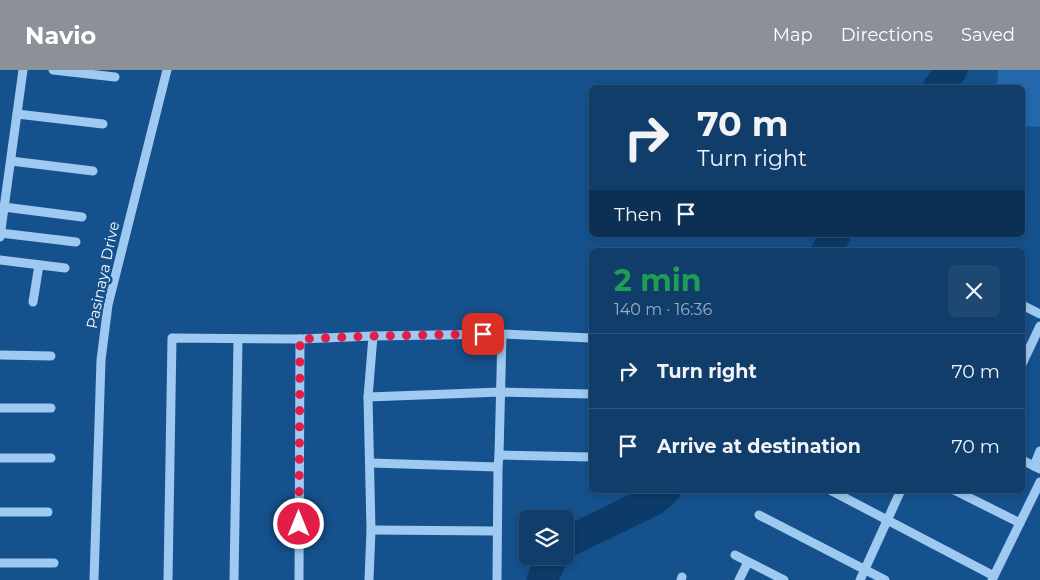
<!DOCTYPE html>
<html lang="en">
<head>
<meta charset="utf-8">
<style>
	:root { --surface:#103d69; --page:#1e4871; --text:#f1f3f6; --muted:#9caec0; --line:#30567d; --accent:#8c9099 }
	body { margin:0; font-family:Montserrat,sans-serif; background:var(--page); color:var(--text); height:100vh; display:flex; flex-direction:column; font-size:19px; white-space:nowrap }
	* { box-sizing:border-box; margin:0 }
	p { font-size:16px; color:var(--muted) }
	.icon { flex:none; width:28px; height:28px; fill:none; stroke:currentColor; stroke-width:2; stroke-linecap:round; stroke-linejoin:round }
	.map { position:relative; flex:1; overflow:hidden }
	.panel { position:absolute; left:589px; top:178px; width:436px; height:245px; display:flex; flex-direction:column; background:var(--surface); border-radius:8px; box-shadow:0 2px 8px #0003,0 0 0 1px var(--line) }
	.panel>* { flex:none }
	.guide { position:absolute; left:589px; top:15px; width:436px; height:152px; border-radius:8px; box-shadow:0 2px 8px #0003,0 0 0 1px var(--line); background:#103d69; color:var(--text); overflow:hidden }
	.buttons { position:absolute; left:519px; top:440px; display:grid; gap:10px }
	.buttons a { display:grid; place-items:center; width:55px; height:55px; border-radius:8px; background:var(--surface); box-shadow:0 2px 8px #0003,0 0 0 1px var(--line); font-size:25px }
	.pin { position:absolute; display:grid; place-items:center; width:42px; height:42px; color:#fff; margin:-21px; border-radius:10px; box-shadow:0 2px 8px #0006 }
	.me { position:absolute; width:55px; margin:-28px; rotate:0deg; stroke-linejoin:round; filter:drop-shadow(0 0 4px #0008) }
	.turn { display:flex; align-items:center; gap:18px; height:105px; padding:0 25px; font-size:22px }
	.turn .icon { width:65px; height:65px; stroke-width:2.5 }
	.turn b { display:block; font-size:35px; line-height:42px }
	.then { display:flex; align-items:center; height:48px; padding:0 25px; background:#0003; gap:10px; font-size:19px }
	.round { display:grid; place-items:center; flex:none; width:52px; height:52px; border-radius:8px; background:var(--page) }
	.summary { display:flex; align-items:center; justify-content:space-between; height:85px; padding:0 25px }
	h1 { font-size:30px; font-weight:700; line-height:38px; color:#1e9e55 }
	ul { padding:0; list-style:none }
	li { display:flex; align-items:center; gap:15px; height:75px; padding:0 25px; border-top:1px solid var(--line) }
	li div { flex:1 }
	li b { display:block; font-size:19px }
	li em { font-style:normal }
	header { display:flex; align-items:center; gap:30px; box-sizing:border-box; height:70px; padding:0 25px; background:var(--accent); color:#fff }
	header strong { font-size:24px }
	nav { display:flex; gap:28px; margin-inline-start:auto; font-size:18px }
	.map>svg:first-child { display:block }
</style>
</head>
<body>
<header>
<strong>Navio</strong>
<nav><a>Map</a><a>Directions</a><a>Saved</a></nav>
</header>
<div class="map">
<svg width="1040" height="510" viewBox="0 0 1040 510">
	<rect width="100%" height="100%" fill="#15518c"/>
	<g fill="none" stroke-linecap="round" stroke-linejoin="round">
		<!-- river -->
		<g stroke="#0d3b69" stroke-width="31">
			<path d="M938 18 952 0"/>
			<path d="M827 180 835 165"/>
			<path d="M565 473 654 430 665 420"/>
			<path d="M542 510 553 486"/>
		</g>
	</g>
	<!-- building -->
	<path fill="#2369ac" d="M998 0H1040V57L1022 56V18H997Z"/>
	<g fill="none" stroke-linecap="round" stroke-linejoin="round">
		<!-- minor -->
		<g stroke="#9ec9f0" stroke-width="9">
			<path d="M53 0 115 7"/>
			<path d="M17 44 103 54"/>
			<path d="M11 91 93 101"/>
			<path d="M4 137 82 147"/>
			<path d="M0 163 76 172"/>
			<path d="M0 167 23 0"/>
			<path d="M0 190 65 198"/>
			<path d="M33 232 39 195"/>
			<path d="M1022 235 1040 244"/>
			<path d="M0 285 51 286"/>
			<path d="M1022 294 1040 256"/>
			<path d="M368 327 501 322 591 324"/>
			<path d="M0 338H51"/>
			<path d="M499 385 591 387"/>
			<path d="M0 388H51"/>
			<path d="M1022 390 1040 399"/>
			<path d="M371 393 498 397"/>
			<path d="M1034 396 1040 381"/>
			<path d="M830 420 994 506"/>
			<path d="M954 420 1020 453"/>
			<path d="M0 442H48"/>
			<path d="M759 445 885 510"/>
			<path d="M371 460 497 461"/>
			<path d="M735 485 784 510"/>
			<path d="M0 493H54"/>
			<path d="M94 510 101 290 108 235 167 0"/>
			<path d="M168 510 172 268 300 269 373 266 502 264 591 268"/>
			<path d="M234 510 238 269"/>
			<path d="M299 510 300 269"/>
			<path d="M369 510 371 460 368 327 373 266"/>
			<path d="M497 510 498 397 499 385 502 264"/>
			<path d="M681 510 682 507"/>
			<path d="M739 510 748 492"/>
			<path d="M860 510 901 420"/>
			<path d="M992 510 1040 412"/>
		</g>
	</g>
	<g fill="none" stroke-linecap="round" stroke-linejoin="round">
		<!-- route -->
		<path stroke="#e11d48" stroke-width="9" stroke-dasharray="0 16.2" d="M299 454 300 269 373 266 483 264"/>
	</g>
	<g text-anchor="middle" stroke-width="5" stroke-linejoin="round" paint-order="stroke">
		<!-- street labels -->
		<g font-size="15" fill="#fff" stroke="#15518c">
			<text transform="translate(103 205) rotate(-78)" y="5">Pasinaya Drive</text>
		</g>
	</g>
</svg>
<div class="buttons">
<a><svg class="icon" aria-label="layers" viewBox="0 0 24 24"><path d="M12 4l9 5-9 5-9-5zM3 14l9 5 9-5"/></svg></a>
</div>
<div class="pin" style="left:483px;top:264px;background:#d93025"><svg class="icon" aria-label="arrive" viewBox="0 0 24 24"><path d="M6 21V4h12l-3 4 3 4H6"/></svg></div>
<svg class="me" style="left:299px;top:454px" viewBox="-20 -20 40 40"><circle r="17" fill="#e11d48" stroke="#fff" stroke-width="3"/><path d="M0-11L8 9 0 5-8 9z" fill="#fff"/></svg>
<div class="guide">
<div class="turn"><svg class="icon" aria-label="right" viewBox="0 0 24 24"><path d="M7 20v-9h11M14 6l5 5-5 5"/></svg><div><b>70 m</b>Turn right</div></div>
<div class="then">Then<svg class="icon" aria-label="arrive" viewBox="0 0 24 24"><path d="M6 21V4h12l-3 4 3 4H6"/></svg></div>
</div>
<section class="panel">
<div class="summary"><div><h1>2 min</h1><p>140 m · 16:36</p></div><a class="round"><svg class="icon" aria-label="close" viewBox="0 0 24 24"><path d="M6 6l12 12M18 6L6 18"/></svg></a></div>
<ul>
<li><svg class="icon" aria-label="right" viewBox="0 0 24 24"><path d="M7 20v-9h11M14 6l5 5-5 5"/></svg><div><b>Turn right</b></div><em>70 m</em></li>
<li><svg class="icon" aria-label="arrive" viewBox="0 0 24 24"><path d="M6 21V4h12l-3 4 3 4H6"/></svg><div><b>Arrive at destination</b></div><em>70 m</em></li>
</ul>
</section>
</div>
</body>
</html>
